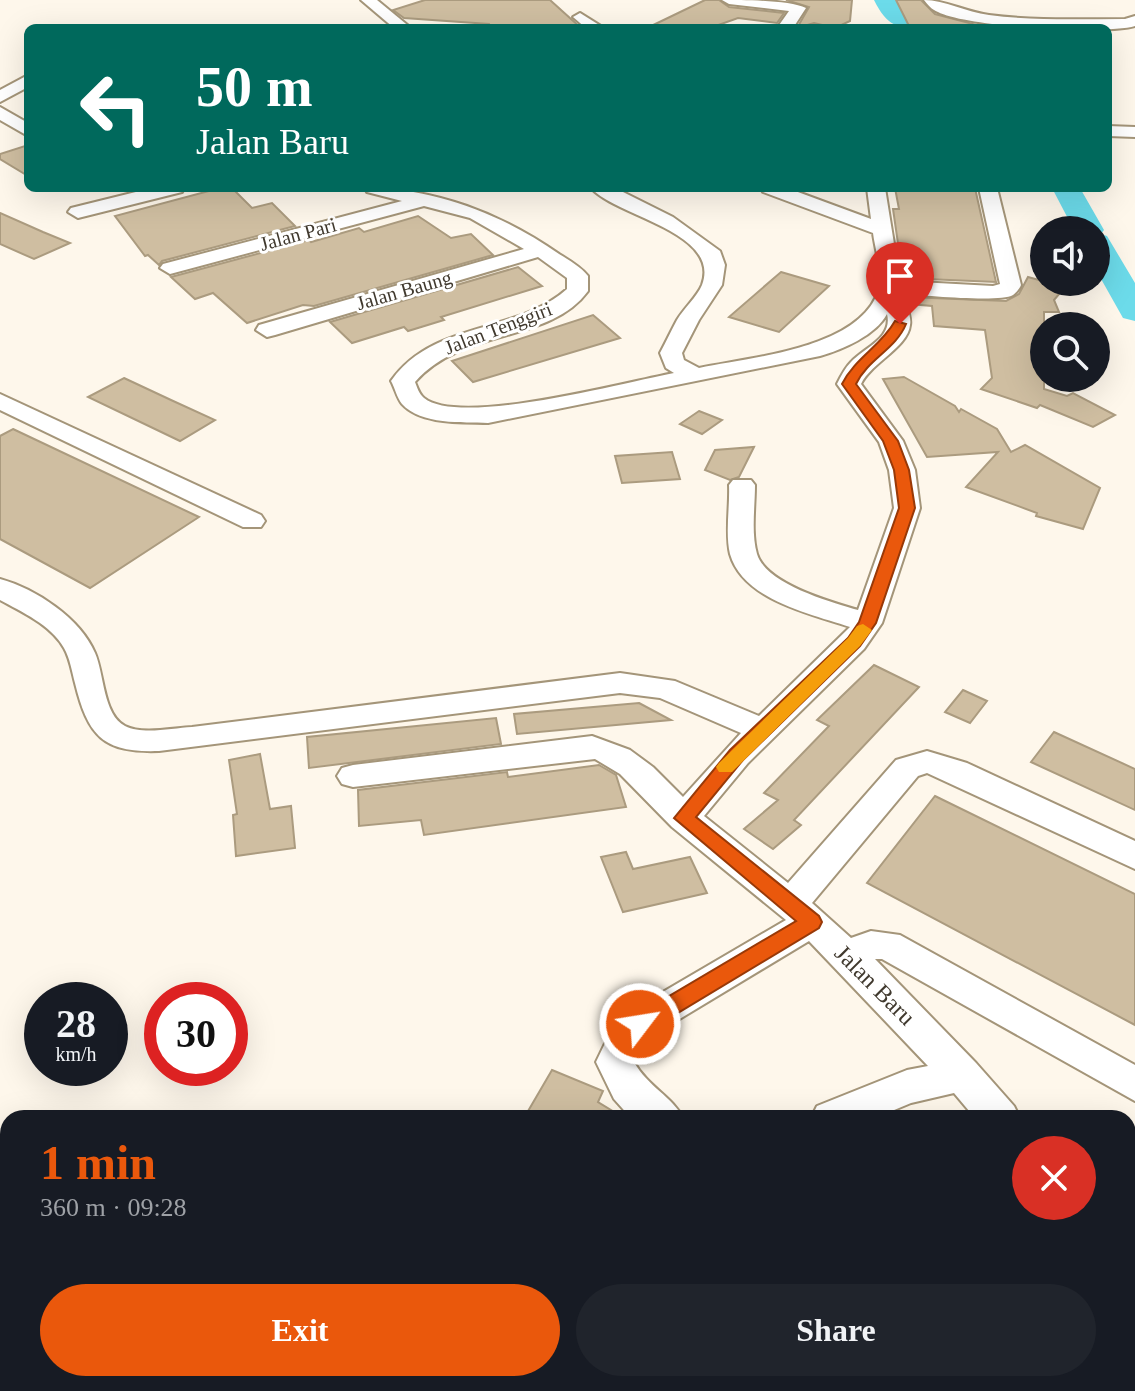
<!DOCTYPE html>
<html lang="en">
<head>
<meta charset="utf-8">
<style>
	:root { --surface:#171b24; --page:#20242c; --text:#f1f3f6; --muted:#9ea1a6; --accent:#ea580c }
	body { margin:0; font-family:"Times New Roman",serif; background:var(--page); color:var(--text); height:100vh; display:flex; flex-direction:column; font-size:30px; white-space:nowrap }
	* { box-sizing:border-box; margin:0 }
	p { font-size:26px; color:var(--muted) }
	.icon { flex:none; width:44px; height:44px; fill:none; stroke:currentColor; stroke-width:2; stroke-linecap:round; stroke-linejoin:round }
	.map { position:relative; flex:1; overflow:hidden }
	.side { position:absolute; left:0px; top:1110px; width:1136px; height:282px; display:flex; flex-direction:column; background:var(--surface); border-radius:24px 24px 0 0; box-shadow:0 8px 32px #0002 }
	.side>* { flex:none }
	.top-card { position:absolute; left:24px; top:24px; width:1088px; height:168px; border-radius:12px; box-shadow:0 8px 32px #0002; background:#00695c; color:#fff; overflow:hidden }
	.fabs { position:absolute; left:1030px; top:216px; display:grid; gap:16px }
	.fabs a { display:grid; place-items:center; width:80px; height:80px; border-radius:50%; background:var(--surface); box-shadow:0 8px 32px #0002; font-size:40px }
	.speed { position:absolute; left:24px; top:982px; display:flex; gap:16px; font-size:40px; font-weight:700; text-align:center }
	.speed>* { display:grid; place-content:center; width:104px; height:104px; border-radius:50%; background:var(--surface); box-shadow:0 8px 32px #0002; line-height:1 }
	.speed small { font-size:20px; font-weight:400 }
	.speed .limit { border:12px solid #d22; background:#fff; color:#111 }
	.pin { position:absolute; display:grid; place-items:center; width:68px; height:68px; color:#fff; margin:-82px -34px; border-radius:50% 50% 50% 0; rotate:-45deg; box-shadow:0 0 8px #0007 }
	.pin .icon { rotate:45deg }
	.me { position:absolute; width:88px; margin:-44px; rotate:59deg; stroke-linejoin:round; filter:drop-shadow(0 0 6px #0008) }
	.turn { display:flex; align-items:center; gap:28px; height:168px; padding:0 40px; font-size:36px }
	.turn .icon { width:104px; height:104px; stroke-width:2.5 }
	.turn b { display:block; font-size:56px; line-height:68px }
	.round { display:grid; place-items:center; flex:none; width:84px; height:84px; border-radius:42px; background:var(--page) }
	.head { display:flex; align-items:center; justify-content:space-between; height:136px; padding:0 40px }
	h1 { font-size:48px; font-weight:600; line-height:60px; color:var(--accent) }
	.button { display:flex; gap:16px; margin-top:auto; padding:16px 40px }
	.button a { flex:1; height:92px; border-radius:48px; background:var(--accent); color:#fff; font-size:32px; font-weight:600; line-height:92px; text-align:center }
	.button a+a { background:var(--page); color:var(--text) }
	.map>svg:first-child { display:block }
</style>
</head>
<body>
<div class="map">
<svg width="1135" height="1391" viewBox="0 0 1135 1391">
	<rect width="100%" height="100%" fill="#fef7eb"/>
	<!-- education -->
	<path fill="#ffe6f1" d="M1128 1309 1135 1318V1391H602L609 1384H1128Z"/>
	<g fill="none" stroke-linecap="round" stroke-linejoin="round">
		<!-- river -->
		<g fill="#6cdbea" fill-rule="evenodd">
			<path d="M874 0H896C905 15 921 15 931 28 900 28 889 30 874 0Z"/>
			<path d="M1052 188H1080L1104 230 1101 234 1107 236 1135 283V321L1123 318 1096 270V230H1074Z"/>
		</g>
	</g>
	<!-- building -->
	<g fill="#cfbea1" stroke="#ab9b7f" stroke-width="2">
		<path d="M425 0H550L581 28H491L489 24 404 18 393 10Z"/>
		<path d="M705 0H719L729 7 784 13 777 23 738 18 710 28H647Z"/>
		<path d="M786 0H852L850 21 835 28 814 23 797 28 809 7Z"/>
		<path d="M896 0H921L935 14 977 25 979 28H910Z"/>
		<path d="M28 145V176L0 159V154Z"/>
		<path d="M220 188H232L252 208 272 203 295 226 162 261 159 265 148 255 145 256 115 216Z"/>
		<path d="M895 188H975L996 282 903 278 893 209H899Z"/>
		<path d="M0 213 43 232 70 243 34 259 0 244Z"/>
		<path d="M418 216 451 238 471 234 493 255 314 306 303 305 247 323 213 293 195 299 171 277 309 240 311 242 359 228 364 232Z"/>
		<path d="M518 267 542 286 441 317 444 320 408 331 404 327 352 343 330 322Z"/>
		<path d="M781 272 829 286 779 332 729 317Z"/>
		<path d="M1028 277 1065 287 1054 300 1059 312H1044V389L1067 396 1073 393 1115 415 1093 427 1040 405 1037 408 981 389 992 378 985 330 934 326 932 306 909 304 906 297 1006 301 1019 294Z"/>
		<path d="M593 315 620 338 473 382 452 361Z"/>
		<path d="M904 377 955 406 959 412 961 409 997 429 1011 452 1025 445 1100 488 1083 529 1036 516 1037 513 966 487 998 452 927 457 883 379Z"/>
		<path d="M124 378 171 400 215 420 180 441 88 397Z"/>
		<path d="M699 411 722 420 702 434 680 424Z"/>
		<path d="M13 429 199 517 90 588 0 539V436Z"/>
		<path d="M754 447 739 477 730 480 705 470 715 450Z"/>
		<path d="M672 452 680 479 622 483 615 456Z"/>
		<path d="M874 665 919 687 794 820 801 825 773 849 744 829 778 800 764 793 829 726 817 720Z"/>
		<path d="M963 690 987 701 970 723 945 712Z"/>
		<path d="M639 703 671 720 517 734 514 714Z"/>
		<path d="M496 718 501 744 309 768 307 737Z"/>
		<path d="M1054 732 1135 769V810L1031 762Z"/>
		<path d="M260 754 270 809 291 806 295 848 236 856 233 815 237 814 229 760Z"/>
		<path d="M599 765 616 775 626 807 424 835 421 820 359 826 358 790 507 772 508 777Z"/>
		<path d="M935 796 1135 894V1025L867 883Z"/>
		<path d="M626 852 633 869 690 857 707 893 623 912 601 857Z"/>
		<path d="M552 1070 603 1091 598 1102 624 1118H524Z"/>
	</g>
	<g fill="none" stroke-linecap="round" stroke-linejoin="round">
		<defs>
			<g id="minor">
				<path d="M361 0H377L411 28H394Z"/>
				<path d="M722 0C743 0 790 0 806 8L793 28H777L789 11 729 4Z"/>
				<path d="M924 0C945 0 966 12 989 15 1034 21 1080 19 1125 19L1135 16V26C1106 35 966 27 938 12 932 10 927 4 924 0Z"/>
				<path d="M580 13 604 28H586L573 17Z"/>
				<path d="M28 75V87L0 102V90Z"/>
				<path d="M0 107 28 123V136L0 120Z"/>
				<path d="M1108 126 1135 127V137L1108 136Z"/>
				<path d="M152 188H184L182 192 78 218 68 212 71 208Z"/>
				<path d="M365 188C435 188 502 214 559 254 569 260 581 267 588 276V291C549 344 463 327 415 382 417 387 419 394 424 398 460 427 626 382 674 373L666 368 660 353C666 342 671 331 677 320 684 308 697 297 702 285 722 232 615 216 591 188H615L673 217 720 251 725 265 722 285 699 320 682 353 684 360 699 368C751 357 861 349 879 289 883 274 875 249 873 233L763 192 761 188H787L871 219 867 188H885L900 281 993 286 1000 284 979 188H997L1021 285C1020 288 1016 293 1013 295 999 303 923 295 902 294 905 303 912 316 910 325 908 347 871 363 861 384L903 441 915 470 920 508 882 623 864 649 748 763 704 816 788 883 896 760 927 751 967 763 1135 841V869L927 773 918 776 812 903 851 938 871 931 900 935 1135 1065V1101L882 959H875L976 1063 1014 1106 1020 1118H975L954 1093 911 1103 875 1118H811L817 1106 907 1070 928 1066 809 941 653 1035 634 1062C648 1087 673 1097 683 1118H631L614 1099 596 1062 611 1031 627 1013 786 920 672 827 620 774 595 759 353 787 342 784 337 776 342 768 353 765 592 736 630 750 653 767 683 797 741 733 660 698 620 693 159 751C103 753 88 736 75 683 72 672 70 658 64 648 51 625 22 612 0 600V579C36 589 80 618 95 653 104 673 103 715 125 726 143 735 172 728 192 727L620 673 675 681 759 716 850 627C811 614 743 600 730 554 725 533 730 507 729 485L733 480H751L755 485C755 507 751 533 757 554 766 584 831 602 858 610L894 508 889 470 879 442 837 384C841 376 845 368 851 362 865 347 893 338 887 314 876 335 842 350 820 356L488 423C463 422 421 425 402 404 397 398 395 388 391 381 434 320 515 335 567 289V278L538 257 275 335 267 337 256 330 259 325 524 249 470 218 424 206 170 274 160 268 163 264 402 201 367 192Z"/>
				<path d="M0 394 261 515 265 521 261 527H243L0 410Z"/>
				<path d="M1135 1141V1179L1128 1181V1143Z"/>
				<path d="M1128 1244 1135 1247V1294L1128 1291Z"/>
			</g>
		</defs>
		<!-- minor casing -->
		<use href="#minor" stroke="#a49579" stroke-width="4"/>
		<!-- minor -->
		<use href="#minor" fill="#fff" fill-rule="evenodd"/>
	</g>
	<!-- route -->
	<path fill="#ea580c" stroke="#983908" stroke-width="2" d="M895 321 906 324C896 349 868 359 856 384L898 441 909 470 915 508 876 623 860 646 743 760 696 817 819 916 822 922 819 928 648 1031 640 1034 632 1031 629 1024 632 1018 796 921 674 818 730 750 848 638 859 622 899 508 894 470 883 441 842 384C855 358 881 346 895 321Z"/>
	<!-- slow -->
	<path fill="#f59e0b" d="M863 624 872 630 860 646 732 772H719L716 767 719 763 848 638 857 626Z"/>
	<g text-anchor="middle" stroke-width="6" stroke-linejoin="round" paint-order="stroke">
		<!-- far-street labels -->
		<g font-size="20" fill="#40392e" stroke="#fff">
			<text transform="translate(298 234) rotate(-15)" y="7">Jalan Pari</text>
			<text transform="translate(404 290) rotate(-16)" y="7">Jalan Baung</text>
			<text transform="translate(498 328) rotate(-21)" y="7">Jalan Tenggiri</text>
		</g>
		<!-- street labels -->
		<g font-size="24" fill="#40392e" stroke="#fff">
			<text transform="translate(875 985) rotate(45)" y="8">Jalan Baru</text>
		</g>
	</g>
</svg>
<div class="fabs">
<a><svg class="icon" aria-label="sound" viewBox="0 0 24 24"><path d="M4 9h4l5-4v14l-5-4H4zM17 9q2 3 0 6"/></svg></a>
<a><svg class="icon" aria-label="search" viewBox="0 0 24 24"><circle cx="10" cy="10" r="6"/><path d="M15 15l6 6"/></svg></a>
</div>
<div class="speed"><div>28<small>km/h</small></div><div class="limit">30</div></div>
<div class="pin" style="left:900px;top:324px;background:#d93025"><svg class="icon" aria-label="arrive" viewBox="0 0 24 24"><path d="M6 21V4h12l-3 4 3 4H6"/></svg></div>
<svg class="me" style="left:640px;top:1024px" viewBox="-20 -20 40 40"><circle r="17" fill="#ea580c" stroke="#fff" stroke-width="3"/><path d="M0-11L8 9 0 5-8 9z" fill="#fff"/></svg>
<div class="top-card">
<div class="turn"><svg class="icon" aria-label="left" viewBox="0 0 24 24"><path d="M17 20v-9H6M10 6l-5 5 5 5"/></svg><div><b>50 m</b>Jalan Baru</div></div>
</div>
<section class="side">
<div class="head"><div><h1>1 min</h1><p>360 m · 09:28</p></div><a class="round" style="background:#d93025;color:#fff"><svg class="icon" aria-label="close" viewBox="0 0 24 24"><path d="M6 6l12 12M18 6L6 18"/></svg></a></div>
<div class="button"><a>Exit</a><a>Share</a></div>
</section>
</div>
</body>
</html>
